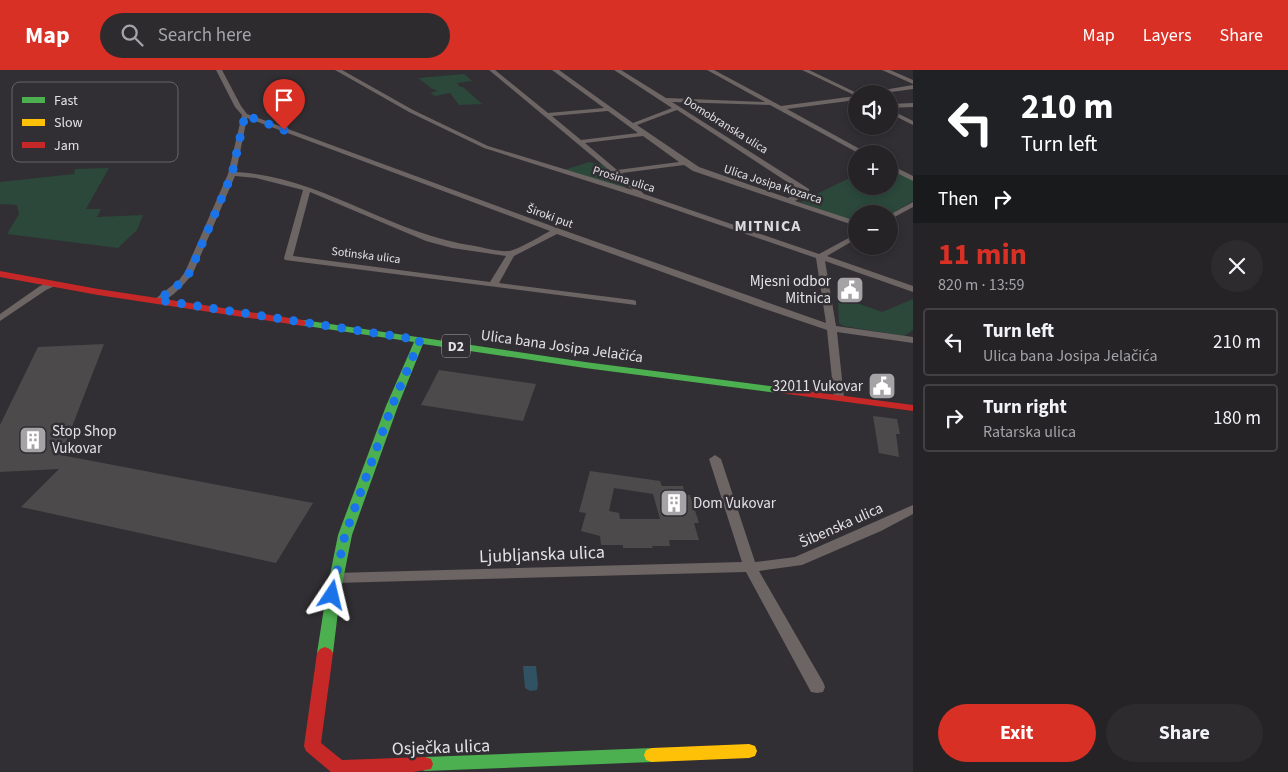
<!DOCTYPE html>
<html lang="en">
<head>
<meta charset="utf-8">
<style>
	:root { --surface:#252326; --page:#2d2b2e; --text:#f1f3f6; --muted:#a3a4a7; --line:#424043; --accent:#d93025 }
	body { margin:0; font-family:"Source Sans 3",sans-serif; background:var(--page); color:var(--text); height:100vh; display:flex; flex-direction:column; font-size:19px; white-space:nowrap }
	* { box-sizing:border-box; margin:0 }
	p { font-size:16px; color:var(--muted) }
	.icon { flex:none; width:28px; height:28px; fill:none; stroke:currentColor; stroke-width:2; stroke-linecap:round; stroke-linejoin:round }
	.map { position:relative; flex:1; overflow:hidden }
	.side { display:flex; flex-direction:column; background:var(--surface); width:375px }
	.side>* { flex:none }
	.top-card { background:#202124; color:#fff; overflow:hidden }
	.tools { position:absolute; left:848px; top:15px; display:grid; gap:10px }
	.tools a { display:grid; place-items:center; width:50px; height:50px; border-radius:50%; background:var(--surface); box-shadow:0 2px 8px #0003,0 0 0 1px var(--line); font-size:25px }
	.pin { position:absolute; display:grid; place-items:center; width:42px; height:42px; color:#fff; margin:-51px -21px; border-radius:50% 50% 50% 0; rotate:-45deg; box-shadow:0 0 5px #0007 }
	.pin .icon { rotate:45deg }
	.me { position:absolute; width:55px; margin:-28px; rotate:10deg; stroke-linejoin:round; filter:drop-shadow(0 0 4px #0008) }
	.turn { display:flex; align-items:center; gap:18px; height:105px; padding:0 25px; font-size:22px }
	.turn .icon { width:65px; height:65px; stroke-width:2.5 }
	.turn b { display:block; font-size:35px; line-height:42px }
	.then { display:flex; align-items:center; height:48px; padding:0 25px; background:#0003; gap:10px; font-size:19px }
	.round { display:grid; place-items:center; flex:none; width:52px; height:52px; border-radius:26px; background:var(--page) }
	.overview { display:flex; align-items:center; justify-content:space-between; height:85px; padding:0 25px }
	h1 { font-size:30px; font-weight:700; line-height:38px; color:var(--accent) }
	.action { display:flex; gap:10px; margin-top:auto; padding:10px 25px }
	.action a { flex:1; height:58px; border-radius:30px; background:var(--accent); color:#fff; font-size:20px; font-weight:700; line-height:58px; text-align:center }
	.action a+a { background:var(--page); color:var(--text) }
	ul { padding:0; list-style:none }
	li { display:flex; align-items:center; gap:15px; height:68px; margin:0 10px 8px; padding:0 15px; border:2px solid var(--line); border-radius:5px }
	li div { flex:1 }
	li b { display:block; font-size:19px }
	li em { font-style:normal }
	header { display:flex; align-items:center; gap:30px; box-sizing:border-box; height:70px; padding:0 25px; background:var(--accent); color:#fff }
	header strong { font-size:24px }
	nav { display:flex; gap:28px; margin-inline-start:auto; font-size:18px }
	.search { width:350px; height:45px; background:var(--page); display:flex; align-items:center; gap:12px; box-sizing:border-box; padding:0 18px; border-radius:28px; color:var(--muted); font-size:19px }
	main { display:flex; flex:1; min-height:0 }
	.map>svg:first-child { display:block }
</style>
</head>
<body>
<header>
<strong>Map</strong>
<div class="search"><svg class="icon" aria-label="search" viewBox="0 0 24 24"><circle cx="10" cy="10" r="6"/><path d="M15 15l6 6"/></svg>Search here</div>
<nav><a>Map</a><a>Layers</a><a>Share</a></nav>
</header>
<main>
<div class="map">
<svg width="913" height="702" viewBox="0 0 913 702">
	<rect width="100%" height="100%" fill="#312f33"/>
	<!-- green -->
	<g fill="#2b483b">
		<path d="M464 4 472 11 457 13 460 17H463L482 34 459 35 450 23 435 26 430 23 438 21 431 18 418 8Z"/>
		<path d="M589 92 603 95 629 116 622 118 564 100Z"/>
		<path d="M889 97 913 111V131L889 145V144H856V152L800 132 856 105V116H889Z"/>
		<path d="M109 98 86 139H101L97 147 143 145 137 160 118 178 7 164 19 144 17 135 0 134V112L74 104 75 99Z"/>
		<path d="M843 228 882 242 913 229V260L904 266 843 256 839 253 838 230 843 231Z"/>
	</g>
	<!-- water -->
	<path fill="#305262" d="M523 596H536L538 615 537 620 530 621 525 618Z"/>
	<!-- building -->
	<g fill="#4c4a4b" fill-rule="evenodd">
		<path d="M104 274 61 385 313 433 276 493 21 437 59 399 0 402V355L38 277Z"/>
		<path d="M439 300 536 314 523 351 421 335Z"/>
		<path d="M873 346 897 349 900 364H896L899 387 879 383Z"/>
		<path d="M590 401 660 411 662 416H683L685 425H690L699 453H694L699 470H669L670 476H652L653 478H623V475H601L600 466 581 461 586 443 579 442ZM614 418 653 424 660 449H620L619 443 609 441Z"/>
	</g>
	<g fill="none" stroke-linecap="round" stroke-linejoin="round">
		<!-- street -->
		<g fill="#6d6464" fill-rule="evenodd">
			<path d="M216 0H222L241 36 247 44 560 159 826 253 816 188 644 129 484 78 409 42 335 0H342L413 40 488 76 633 120 489 0H495L548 43 604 38 552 0H559L633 53 672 38 614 0H621L666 28 765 32 707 0H714L781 36 856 26V30L787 39 869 84H860L770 35 672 32 809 119V123L795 131 856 151V156L693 101 684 95 622 103 644 124 819 184 856 164V169L827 186 913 216V222L825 191 836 256 913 267V273L837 262 844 328 839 331 834 328 827 260 765 239 557 164 514 186 499 213 633 230 636 231V235L285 190 284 188 303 120 256 108 235 106 193 203C187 212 166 235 155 233V229L179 210 185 202 228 104 242 45 235 37ZM677 40 801 121 788 128 699 97 637 55ZM608 41 638 63 581 70 552 46ZM247 48 550 161C541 166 517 180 509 181 499 182 485 178 475 176 389 164 323 107 236 102ZM643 66 679 92 617 100 585 73ZM310 122 426 171 452 178 506 186 490 212 293 186Z"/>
			<path d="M802 0H809L859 24 854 25Z"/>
			<path d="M882 0H890L913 10V14Z"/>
			<path d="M913 15V19L877 24H860Z"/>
			<path d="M913 33V37L889 38V34Z"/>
			<path d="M889 39 913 51V55L889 43Z"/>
			<path d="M889 94 913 106V111L889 99Z"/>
			<path d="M913 132V137L889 150V145Z"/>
			<path d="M52 211 55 212V216L46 220 0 251V244L40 216Z"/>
			<path d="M715 385 721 389 755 492 795 487 913 435V444L881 461 802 495 759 501 823 612 825 617 823 622 817 623 811 622 746 502 335 513 330 512 328 508 330 504 335 503 742 492 709 389Z"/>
		</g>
		<!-- fast -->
		<g fill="#4caf50" fill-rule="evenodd">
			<path d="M303 250 585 292 777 317 782 320 777 323 585 298 423 274 398 336 352 465 340 525 333 583 330 587 325 589 320 587 317 583 326 525 338 465 386 336 414 272 300 255 298 253 300 251Z"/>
			<path d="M652 678 658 680 660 685 658 690 652 692 425 701 419 699 417 694 419 689 425 687Z"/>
		</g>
		<!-- slow -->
		<path fill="#ffc107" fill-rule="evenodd" d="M749 674 755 676 757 681 755 686 749 688 652 692 646 690 644 685 646 680 652 678Z"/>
		<!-- jam -->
		<g fill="#c62828" fill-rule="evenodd">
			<path d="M0 201 98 219 303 250 308 253 303 256 98 225 0 207Z"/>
			<path d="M777 317 913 335V341L773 322 772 320 773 318Z"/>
			<path d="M325 577 330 579 333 583 321 673 342 690 425 687 431 689 433 694 431 699 413 702H331L306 681 304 676 317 583 320 579Z"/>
		</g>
	</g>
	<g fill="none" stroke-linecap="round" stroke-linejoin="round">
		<!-- route -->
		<path stroke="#1a73e8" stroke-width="9" stroke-dasharray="0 16.2" d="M284 60 245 45 232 104 190 202 182 212 158 230 420 270 392 336 345 465 332 525"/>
	</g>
	<!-- icons -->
	<defs>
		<symbol id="civic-square" viewBox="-11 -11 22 22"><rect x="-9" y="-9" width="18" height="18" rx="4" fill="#a5a3a6" stroke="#312e34"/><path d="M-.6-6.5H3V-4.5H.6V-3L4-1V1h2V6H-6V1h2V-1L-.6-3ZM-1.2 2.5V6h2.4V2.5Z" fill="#fff"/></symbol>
		<symbol id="building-square" viewBox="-11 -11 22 22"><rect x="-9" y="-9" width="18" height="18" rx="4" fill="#a5a3a6" stroke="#312e34"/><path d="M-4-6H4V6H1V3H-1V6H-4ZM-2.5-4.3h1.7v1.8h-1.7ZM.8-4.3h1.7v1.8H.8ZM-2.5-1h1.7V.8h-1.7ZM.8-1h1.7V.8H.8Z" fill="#fff"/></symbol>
	</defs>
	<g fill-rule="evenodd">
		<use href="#civic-square" x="834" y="204" width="32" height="32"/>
		<use href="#civic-square" x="866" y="300" width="32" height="32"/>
		<use href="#building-square" x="17" y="354" width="32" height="32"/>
		<use href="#building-square" x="658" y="417" width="32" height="32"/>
	</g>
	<g text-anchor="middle" stroke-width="5" stroke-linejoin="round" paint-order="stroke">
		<!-- far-street labels -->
		<g font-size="12" fill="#e3e1e4" stroke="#312e34">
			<text transform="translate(726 55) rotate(32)" y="4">Domobranska ulica</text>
			<text transform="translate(624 109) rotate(17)" y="4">Prosina ulica</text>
			<text transform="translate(773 114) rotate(18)" y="4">Ulica Josipa Kozarca</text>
			<text transform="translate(550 146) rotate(20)" y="4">Široki put</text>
			<text transform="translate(366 185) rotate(7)" y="4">Sotinska ulica</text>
		</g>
		<!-- shield labels -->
		<rect fill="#312e34" stroke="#aeabaf" stroke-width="1" x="442" y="264.5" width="28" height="23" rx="4"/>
		<g font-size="14" font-weight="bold" fill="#e3e1e4">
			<text x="456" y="281">D2</text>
		</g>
		<!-- poi labels -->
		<g font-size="15" fill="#e3e1e4" stroke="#312e34" text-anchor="end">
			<text x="831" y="216">Mjesni odbor<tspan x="831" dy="17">Mitnica</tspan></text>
			<text x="863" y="321">32011 Vukovar</text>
			<text x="52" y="366" text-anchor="start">Stop Shop<tspan x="52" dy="17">Vukovar</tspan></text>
			<text x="693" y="438" text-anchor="start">Dom Vukovar</text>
		</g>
		<!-- street labels -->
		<g font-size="15" fill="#e3e1e4" stroke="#312e34">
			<text transform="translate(562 276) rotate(8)" y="5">Ulica bana Josipa Jelačića</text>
			<text transform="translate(841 455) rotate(-24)" y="5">Šibenska ulica</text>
		</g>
		<!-- far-district labels -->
		<g font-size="16" font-weight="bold" letter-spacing="1" fill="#dcd9e0" stroke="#312e34">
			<text x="768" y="161">MITNICA</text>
		</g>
		<!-- near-street labels -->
		<g font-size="18" fill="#e3e1e4" stroke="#312e34">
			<text transform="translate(542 484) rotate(-2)" y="6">Ljubljanska ulica</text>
			<text transform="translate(441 677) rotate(-2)" y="6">Osječka ulica</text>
		</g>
	</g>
	<!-- legend -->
	<rect x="12" y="12" width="166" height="80" rx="8" fill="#312e34" stroke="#666469" stroke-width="1"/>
	<rect x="22" y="27" width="23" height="6" fill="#4caf50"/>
	<rect x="22" y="49" width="23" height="7" fill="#ffc107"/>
	<rect x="22" y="72" width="23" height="6" fill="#c62828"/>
	<g font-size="14" fill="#e3e1e4">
		<text x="54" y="35">Fast</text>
		<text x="54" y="57">Slow</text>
		<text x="54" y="80">Jam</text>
	</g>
</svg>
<div class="tools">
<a><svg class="icon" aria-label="sound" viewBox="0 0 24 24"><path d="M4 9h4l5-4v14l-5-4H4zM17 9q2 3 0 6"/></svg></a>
<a>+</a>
<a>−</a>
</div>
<div class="pin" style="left:284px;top:60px;background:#d93025"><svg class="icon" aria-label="arrive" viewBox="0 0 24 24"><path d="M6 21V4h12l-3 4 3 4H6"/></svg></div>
<svg class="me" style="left:332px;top:525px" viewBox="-20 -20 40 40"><path d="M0-17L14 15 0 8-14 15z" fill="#1a73e8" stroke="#fff" stroke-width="4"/></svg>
</div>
<section class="side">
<div class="top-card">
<div class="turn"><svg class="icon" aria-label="left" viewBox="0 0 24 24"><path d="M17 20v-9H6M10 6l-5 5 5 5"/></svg><div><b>210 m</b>Turn left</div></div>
<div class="then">Then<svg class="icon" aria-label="right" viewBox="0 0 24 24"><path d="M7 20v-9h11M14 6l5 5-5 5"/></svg></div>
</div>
<div class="overview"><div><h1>11 min</h1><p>820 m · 13:59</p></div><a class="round"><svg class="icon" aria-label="close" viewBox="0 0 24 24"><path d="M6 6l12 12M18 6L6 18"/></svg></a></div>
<ul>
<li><svg class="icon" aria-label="left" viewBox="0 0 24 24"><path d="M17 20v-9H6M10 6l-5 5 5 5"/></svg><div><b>Turn left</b><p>Ulica bana Josipa Jelačića</p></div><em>210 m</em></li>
<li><svg class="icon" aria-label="right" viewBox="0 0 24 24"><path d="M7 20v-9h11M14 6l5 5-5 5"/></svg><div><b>Turn right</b><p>Ratarska ulica</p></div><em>180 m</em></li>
</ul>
<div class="action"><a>Exit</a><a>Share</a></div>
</section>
</main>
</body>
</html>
